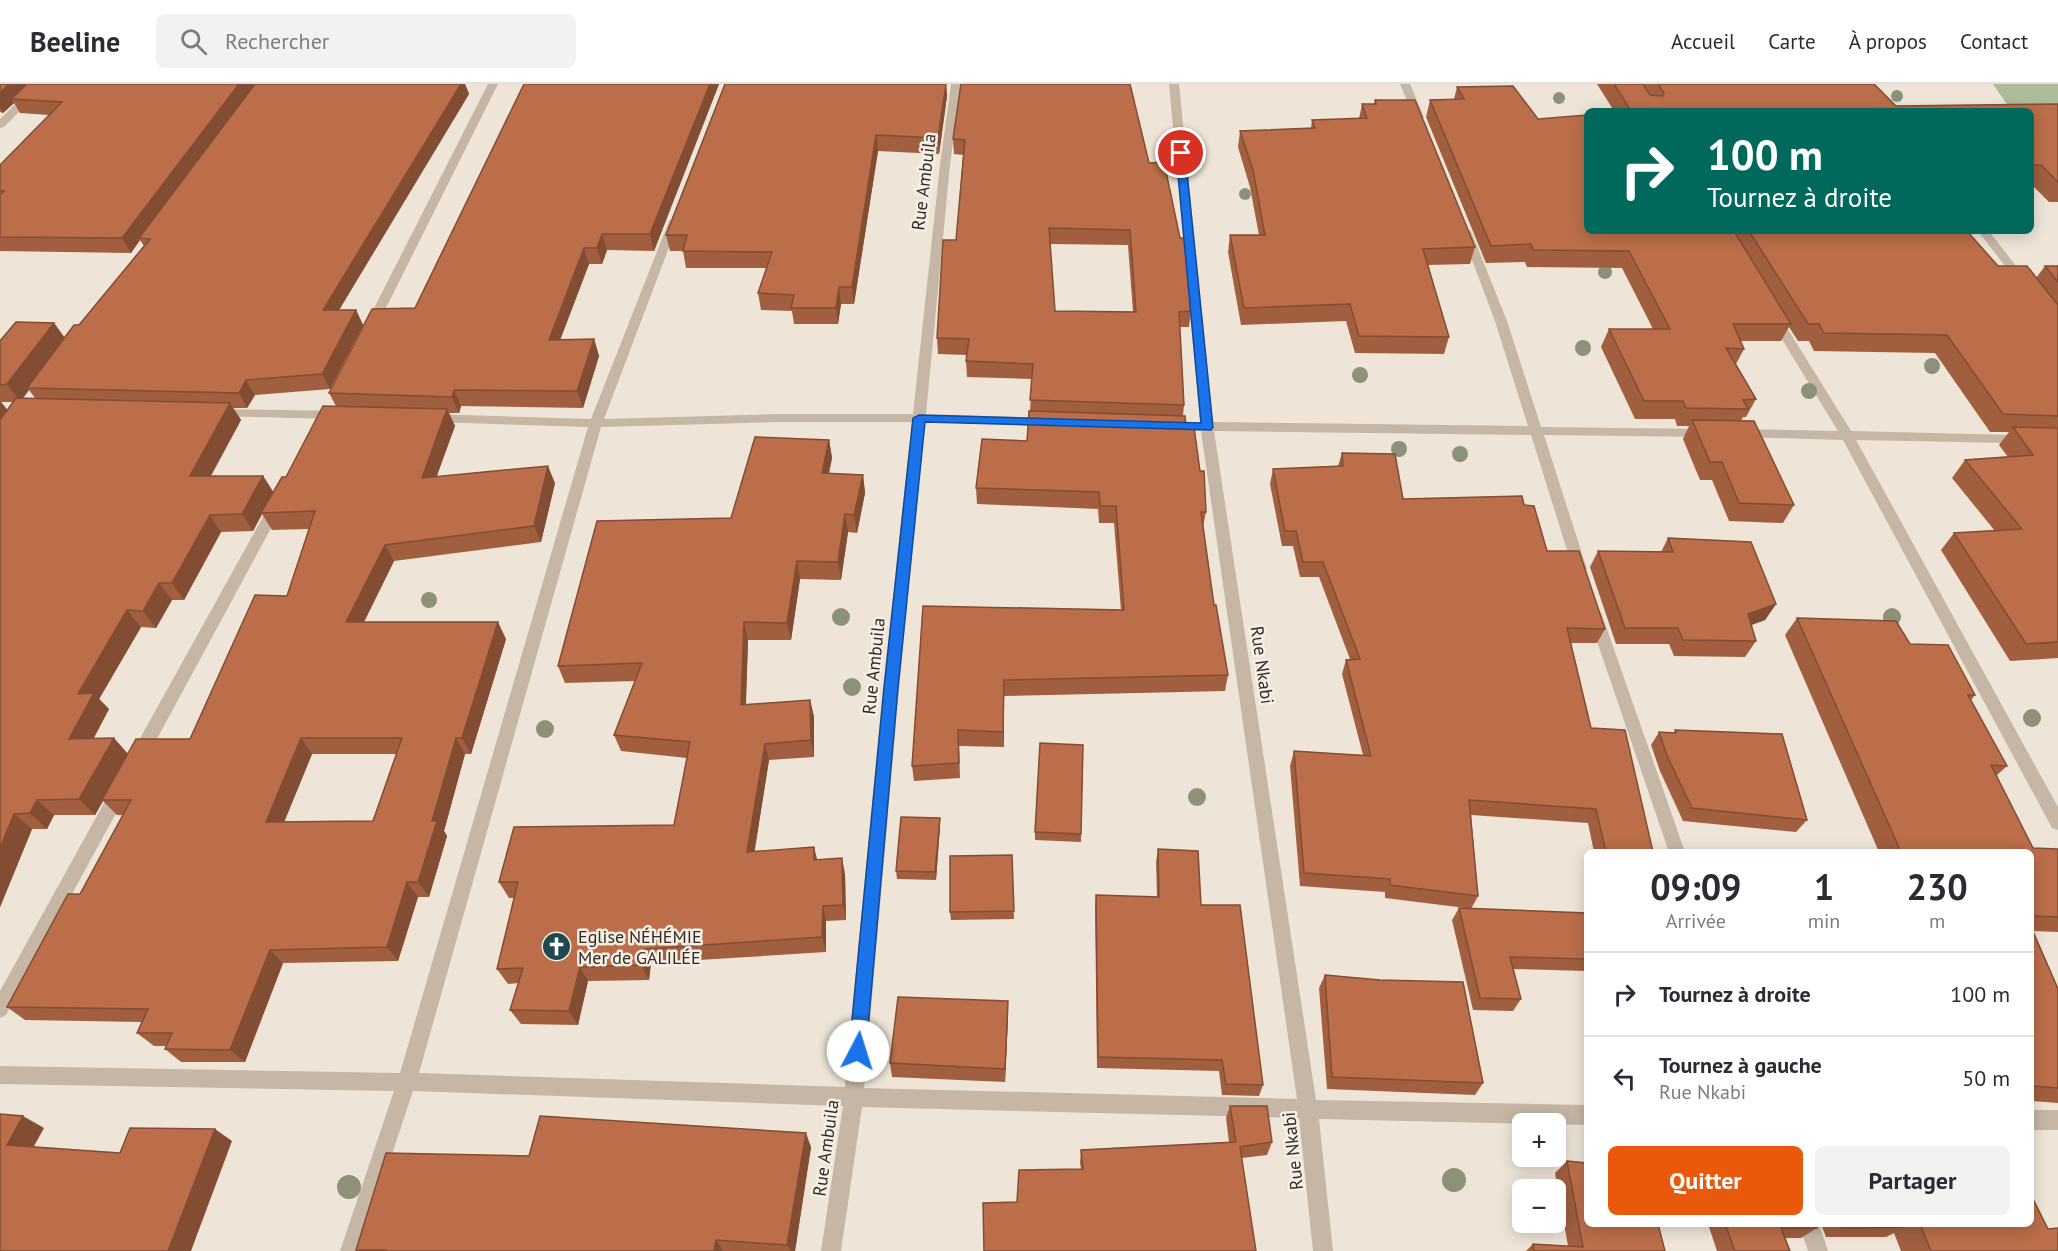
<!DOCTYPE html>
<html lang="fr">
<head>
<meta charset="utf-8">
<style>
	:root { --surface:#fff; --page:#f2f2f3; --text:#2b2b33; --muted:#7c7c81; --line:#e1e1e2; --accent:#ea580c }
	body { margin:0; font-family:"PT Sans",sans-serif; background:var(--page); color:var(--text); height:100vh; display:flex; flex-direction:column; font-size:22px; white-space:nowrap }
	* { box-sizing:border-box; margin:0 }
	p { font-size:20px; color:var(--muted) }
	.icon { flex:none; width:33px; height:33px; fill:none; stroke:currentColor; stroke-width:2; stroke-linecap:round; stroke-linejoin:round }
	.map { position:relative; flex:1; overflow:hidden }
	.drawer { position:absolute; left:1584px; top:765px; width:450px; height:378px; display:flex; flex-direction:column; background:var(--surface); border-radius:9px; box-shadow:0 3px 15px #0003 }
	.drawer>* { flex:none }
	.guide { position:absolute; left:1584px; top:24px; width:450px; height:126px; border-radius:9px; box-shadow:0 3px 15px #0003; background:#00695c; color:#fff; overflow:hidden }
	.fabs { position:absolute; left:1512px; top:1029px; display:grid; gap:12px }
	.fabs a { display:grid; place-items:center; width:54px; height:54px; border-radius:9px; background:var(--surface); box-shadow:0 3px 15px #0003; font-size:30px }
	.pin { position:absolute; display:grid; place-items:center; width:51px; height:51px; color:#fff; margin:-26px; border:3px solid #fff; border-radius:50%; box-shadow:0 2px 6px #0007 }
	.me { position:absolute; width:66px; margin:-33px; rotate:5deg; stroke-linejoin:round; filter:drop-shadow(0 0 4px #0008) }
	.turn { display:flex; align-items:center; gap:21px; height:126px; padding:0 24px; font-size:27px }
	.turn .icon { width:78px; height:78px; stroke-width:2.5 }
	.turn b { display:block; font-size:42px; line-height:51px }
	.eta { display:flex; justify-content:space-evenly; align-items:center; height:102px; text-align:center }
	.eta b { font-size:36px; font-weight:600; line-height:42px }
	.action { display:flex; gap:12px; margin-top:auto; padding:12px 24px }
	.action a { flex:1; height:69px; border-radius:9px; background:var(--accent); color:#fff; font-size:24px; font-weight:600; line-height:69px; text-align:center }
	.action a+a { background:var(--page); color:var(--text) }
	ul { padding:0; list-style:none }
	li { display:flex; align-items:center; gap:18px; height:84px; padding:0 24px; border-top:2px solid var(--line) }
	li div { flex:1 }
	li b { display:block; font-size:22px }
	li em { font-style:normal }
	header { display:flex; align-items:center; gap:36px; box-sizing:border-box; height:84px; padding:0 30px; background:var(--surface); border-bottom:2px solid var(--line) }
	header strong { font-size:28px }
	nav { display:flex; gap:33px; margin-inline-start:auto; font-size:21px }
	.search { width:420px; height:54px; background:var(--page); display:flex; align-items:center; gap:15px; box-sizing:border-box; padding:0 21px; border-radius:9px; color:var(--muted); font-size:22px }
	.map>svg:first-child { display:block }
</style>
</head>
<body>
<header>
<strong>Beeline</strong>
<div class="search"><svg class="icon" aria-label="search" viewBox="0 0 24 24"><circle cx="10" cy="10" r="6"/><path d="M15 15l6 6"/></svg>Rechercher</div>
<nav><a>Accueil</a><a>Carte</a><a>À propos</a><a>Contact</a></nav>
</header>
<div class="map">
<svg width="2058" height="1167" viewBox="0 0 2058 1167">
	<rect width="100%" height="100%" fill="#eee5d8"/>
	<!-- green -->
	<path fill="#adbb9a" d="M1993 0H2058V22H2008Z"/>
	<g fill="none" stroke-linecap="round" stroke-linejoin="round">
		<!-- minor -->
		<g fill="#c5b6a5" fill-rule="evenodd">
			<path d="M36 0H46L4 43 0 44V35Z"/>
			<path d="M488 0H498L377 242 371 246 367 245 365 242Z"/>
			<path d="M951 0H961L950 81 926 330 1047 334 1053 338 1047 342 925 338 899 604 864 1004 1297 1015 1201 347 1167 346 1161 342 1167 338H1200L1169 0H1179L1213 338 1528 342 1495 237 1461 147 1466 144 1471 147 1507 237 1541 343 1707 345 1713 349 1707 353 1544 351 1587 485 1580 490 1573 485 1531 351 1214 347 1316 1016 1587 1021V1041L1319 1035 1333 1167H1313L1299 1034 862 1023 841 1167H821L843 1022 413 1007 360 1167H340L394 1007 0 1000V982L400 989 588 343 432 338 426 334 432 330 591 335 669 137 674 134 679 137 604 335 782 330H913L940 81ZM782 338H912L883 604 845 1003 419 989 601 343Z"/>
			<path d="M1400 0H1410L1424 33 1422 35 1414 33Z"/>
			<path d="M1978 147H1989L2026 195V199H2018Z"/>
			<path d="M1775 230 1781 234 1851 347 2058 352V360L1856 356 2058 723V746L2052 744 1843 356 1740 353 1734 349 1740 345 1838 347 1769 234Z"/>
			<path d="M216 325 339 327 345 331 339 335 212 332 210 329 212 326Z"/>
			<path d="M276 417 283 422 145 677 139 678 133 677 131 672 133 667 269 422Z"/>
			<path d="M1595 526 1600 527 1602 531 1685 768H1669L1588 531 1590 527Z"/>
			<path d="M120 699 126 701 128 706 126 711 6 931 0 934V907L114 701Z"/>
			<rect x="2031" y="1026" width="27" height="20"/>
			<path d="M1799 1140H1819L1828 1167H1808Z"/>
		</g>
	</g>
	<!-- trees -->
	<g fill="#8d9179">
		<circle cx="1897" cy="12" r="6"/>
		<circle cx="1559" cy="14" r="6"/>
		<circle cx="1245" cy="110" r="6"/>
		<circle cx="1605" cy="188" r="7"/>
		<circle cx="1583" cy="264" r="8"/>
		<circle cx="1932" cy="282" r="8"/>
		<circle cx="1360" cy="291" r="8"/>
		<circle cx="1809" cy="307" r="8"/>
		<circle cx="1399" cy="365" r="8"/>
		<circle cx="1460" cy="370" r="8"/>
		<circle cx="429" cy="516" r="8"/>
		<circle cx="841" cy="533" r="9"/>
		<circle cx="1892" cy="533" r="9"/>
		<circle cx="852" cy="603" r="9"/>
		<circle cx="2032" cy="634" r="9"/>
		<circle cx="545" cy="645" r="9"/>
		<circle cx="1197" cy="713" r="9"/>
		<circle cx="1454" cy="1096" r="12"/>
		<circle cx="349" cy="1103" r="12"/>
	</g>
	<!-- wall -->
	<g fill="#a15f3f" fill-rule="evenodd">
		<path d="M0 0H465L469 10 339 226H356L363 241 330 305 255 311 247 324H233L241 336 211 392H263L273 408 286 393 336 322 329 309 415 224 524 0H719L654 167 607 166 602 180H589L560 256 594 255 599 272 583 324 461 322 459 329H449L455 342 436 393 555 399 541 458 394 477 364 538 506 555 471 670H465L444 747 447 752 429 813H418L398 877 283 879 245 978H181L165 965 166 962H154L137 949 142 938 25 936 7 923 80 810 123 731H117L103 717 95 731H54L47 745H32L0 823V257L54 239 65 254 79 241 144 162 140 156 131 169 0 167V81L49 31 20 29 14 19 3 29 0 28ZM29 306 35 314H23ZM1 318H13L7 326ZM262 430 272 446 309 445 287 512 190 655 128 670 93 655 109 625 99 615 141 543 156 544 172 516H184L221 448 253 447ZM312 670H397L373 737 284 738Z"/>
		<path d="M725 0H946L947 12 939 70 878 67 854 220H841L838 240H794L792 227 761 226 758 209 767 184H686L683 167H670L666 151Z"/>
		<path d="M961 0 1149 79 1191 227 1189 243H1180L1184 321 1183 332 1206 428 1203 443 1214 521 1228 591 1225 607 1004 612V663L959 662 960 694 914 697 912 682 923 522 1121 526 1114 439H1099L1098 425 977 420 976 404 1027 357 1030 327 1032 295 967 293 966 277 967 271 938 270 937 254 956 156 963 71 954 70 953 55ZM1050 160 1128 161 1133 228 1055 227Z"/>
		<path d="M1597 0H1874L1896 22 2058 20V118H2049L2031 100V27H1614Z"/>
		<path d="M1457 3 1587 147H1967L1998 182 2036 194 2045 182H2058V574L2010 577 1941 466 1954 449 1995 447 1952 394 1965 376 2008 373 1999 361 2009 348H1990L1935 269 1814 267 1809 257H1798L1789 243 1781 257H1740L1744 265 1736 280 1756 315 1746 333H1743L1741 337 1794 421 1783 439 1729 437 1712 396H1700L1683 355 1689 342H1677L1675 335H1635L1601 263 1609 245H1653L1622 184 1527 183 1525 178 1486 179 1426 33 1430 16 1454 15Z"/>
		<path d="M1375 16 1475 163 1470 180 1428 181 1449 253 1444 270 1355 269 1346 237 1241 241 1228 168 1230 151H1259L1250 103 1238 63 1240 47 1311 44 1312 36 1359 35 1362 20H1374Z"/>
		<path d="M829 356 832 374 829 389 863 391 865 409 857 449 848 448 841 496 800 495 791 556H748L746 621 810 616 814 633V673L769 676 754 768 817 776 845 790 846 836 826 837V868L651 879 649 896 588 897 578 941 521 940 510 926 518 899 508 900 497 885 514 814H509L499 798 674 741 687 674 621 667 614 651 635 597 565 599 558 582 731 434Z"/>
		<path d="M1342 369 1403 415 1524 421 1547 467 1605 545 1597 559H1571L1591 644 1653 768H1594L1588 739 1471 731 1478 812 1471 825 1587 829V887L1513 885 1521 915 1513 927 1473 926 1452 836 1459 824H1466L1385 814V808L1300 802 1290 682 1294 667 1363 671 1342 590 1346 576 1350 575 1319 493H1300L1293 462H1282L1270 400 1273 385 1338 382Z"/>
		<path d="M1668 454 1776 520 1765 536 1751 541 1756 557 1745 573 1674 572 1669 560H1616L1590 483 1598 467 1661 468Z"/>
		<path d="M1797 534 1910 560 1975 611 1971 616 2007 682 1996 692 2033 764 2058 765V848L2033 847 2058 905V1019L2031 1017V768H1879L1785 551Z"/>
		<path d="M1675 646 1807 736 1796 748 1683 737 1660 687 1651 661 1659 648 1674 649Z"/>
		<path d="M940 734V742L936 796 897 795 896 787Z"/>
		<path d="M1035 748 1081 750V758L1035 756Z"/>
		<path d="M1158 765 1201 821 1263 1001 1259 1012 1222 1011 1219 987 1097 984 1095 824 1096 811 1157 813 1156 778Z"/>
		<path d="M1012 771 1014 835 951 836 950 828Z"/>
		<path d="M1325 891 1483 999 1475 1011 1327 1005 1319 904Z"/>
		<path d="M1008 932 1005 998 892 993 890 979Z"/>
		<path d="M1230 1022 1272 1058 1267 1071 1242 1074 1017 1118 1081 1085 1080 1079 1081 1066 1229 1058 1226 1034Z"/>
		<path d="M811 1063 795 1167H357L356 1166 529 1072Z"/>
		<path d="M1567 1077 1665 1167H1526L1533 1160 1568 1162 1555 1089Z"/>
		<path d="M1708 1140H1815L1817 1144 1801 1154H1785L1790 1167H1717Z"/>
		<path d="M1821 1140H2031L2058 1167H1901L1894 1149 1886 1153H1826Z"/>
	</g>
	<!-- shaded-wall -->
	<g fill="#834d33">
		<path d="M9 0H33L11 15 14 19 3 29 0 23V9Z"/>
		<path d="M239 0H256L139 154 140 156 131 169 122 154Z"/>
		<path d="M461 0H465L469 10 330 241 323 226Z"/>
		<path d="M710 0H719L654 167 650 150Z"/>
		<path d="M946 0 947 12 939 70 938 54Z"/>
		<path d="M876 51 878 67 854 220 852 203Z"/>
		<path d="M602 150 607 166 602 180 597 164Z"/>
		<path d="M584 164 589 180 554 272 549 256Z"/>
		<path d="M839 203 841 220 838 240 836 224Z"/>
		<path d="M356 226 363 241 330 305 322 290Z"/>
		<path d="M54 239 66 256 27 304 29 306 20 318 7 300Z"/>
		<path d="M594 255 599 272 583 324 577 307Z"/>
		<path d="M246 296 255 311 247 324 239 309Z"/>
		<path d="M454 306 461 322 459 329 452 313Z"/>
		<path d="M0 317 11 330 0 345Z"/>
		<path d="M230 319 241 336 201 409 190 392Z"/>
		<path d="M447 325 455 342 430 411 422 394Z"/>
		<path d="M829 356 832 374 825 407 822 389Z"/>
		<path d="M548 382 555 399 541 458 534 442Z"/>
		<path d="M863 391 865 409 857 449 854 431Z"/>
		<path d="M263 392 274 409 261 429 262 430 253 447 242 430Z"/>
		<path d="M845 430 848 448 841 496 838 478Z"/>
		<path d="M210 431 221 448 184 516 172 499Z"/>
		<path d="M385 461 394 477 356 554 346 538Z"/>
		<path d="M797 477 800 495 791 556 787 539Z"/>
		<path d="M159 499 172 516 156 544 143 527Z"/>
		<path d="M1776 520 1765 536 1738 546 1748 530Z"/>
		<path d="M127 526 141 543 99 615 109 625 85 671 69 655 78 610Z"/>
		<path d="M498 538 506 555 471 670 462 654Z"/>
		<path d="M744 538 748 556 745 638 741 621Z"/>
		<path d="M1004 596V663L1003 648Z"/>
		<path d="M810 616 814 633V673L811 656Z"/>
		<path d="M114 654 129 671 102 716 103 717 95 731 79 715Z"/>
		<path d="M301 654 312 670 278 753 266 738Z"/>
		<path d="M456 654 465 670 444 747 447 752 429 813 418 798 432 737Z"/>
		<path d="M765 660 769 676 752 784 747 768Z"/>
		<path d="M37 716 54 731 47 745 30 729Z"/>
		<path d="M14 730 32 745 0 823V764Z"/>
		<path d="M940 734V742L936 796 935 788Z"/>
		<path d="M814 763 818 779 814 776Z"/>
		<path d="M842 774 845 790 846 836 843 821Z"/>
		<path d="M407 798 418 813 398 877 387 863Z"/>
		<path d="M823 822 826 837V868L822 853Z"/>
		<path d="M644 865 651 879 649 896 641 881Z"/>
		<path d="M270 866 283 879 245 978 230 966Z"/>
		<path d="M580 883 588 897 578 941 569 927Z"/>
		<path d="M1008 917V932L1005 998V985Z"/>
		<path d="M23 1032 44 1044 28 1073 7 1061Z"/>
		<path d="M215 1045 232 1057 191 1167H168Z"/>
		<path d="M806 1049 811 1063 795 1167H791L787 1161Z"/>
		<path d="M716 1156 723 1167H714Z"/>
	</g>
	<!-- building -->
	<g fill="#bb6e49" stroke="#834d33" stroke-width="1.5" fill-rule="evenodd">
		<path d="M0 0H9L0 9Z"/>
		<path d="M27 0H239L122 154 0 153V111L4 107H0V81L62 18 11 15Z"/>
		<path d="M255 0H461L323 226H356L322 290 246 296 239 309 27 304 74 241H79L150 155 139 154Z"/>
		<path d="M524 0H710L650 150H602L597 164H584L549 256 594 255 577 307 454 306 452 313 329 309 372 225 415 224Z"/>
		<path d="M725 0H946L938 54 876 51 852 203H839L836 224H791L794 211 758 209 772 168 683 167 687 151H666Z"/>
		<path d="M961 0H1130L1149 79 1164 78 1180 154H1184L1191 227 1179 228 1184 321 1030 316 1033 280 966 277 969 255 937 254 943 156H956L965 56 953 55ZM1049 144 1130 146 1136 228 1055 227Z"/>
		<path d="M1614 0H1643L1650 11 1663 12 1664 9 1658 0H1874L1896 22 2058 20V98L2041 81H2031V27H1631Z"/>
		<path d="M1513 2 1538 35 1587 31V147H1734L1791 240H1733L1744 265 1726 264 1756 315 1743 316 1748 325 1686 324 1683 317H1644L1609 245H1670L1629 167 1533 166 1531 160 1491 162 1430 16 1464 15 1457 3Z"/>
		<path d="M1375 16H1415L1475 163 1423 165 1449 253 1359 252 1350 220 1244 224 1230 151H1265L1253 86 1240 47 1315 44 1312 36 1367 34 1362 20H1376Z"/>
		<path d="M1749 147H1967L1998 182H2027L2058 221V332L2003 330 1947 251 1824 249 1819 240H1808Z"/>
		<path d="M2045 182H2058V198Z"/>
		<path d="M16 238 54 239 7 300 0 301V257Z"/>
		<path d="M16 314 230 319 190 392H263L242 430 210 431 172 499H159L143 527 127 526 78 610 94 609 69 655 114 654 79 715 37 716 30 729 14 730 0 764V336Z"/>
		<path d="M323 322 447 325 422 394 548 382 534 442 385 461 346 538H498L462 654H456L432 737H437L418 798H407L387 863 270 866 230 966 165 965 172 949H137L148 925 7 923 68 810H80L131 716H102L136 655H190L255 511 287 512 315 427 261 429 282 393H286ZM301 654H402L373 737 266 738Z"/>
		<path d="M1029 327 1185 332 1186 343H1194L1200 387H1204L1206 428H1201L1214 521H1216L1228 591 1004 596 1003 648 958 646 959 679 912 682 923 522 1124 526 1116 422H1100L1099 408 976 404 982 355 1027 357Z"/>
		<path d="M1692 336 1754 337 1794 421 1739 419 1722 378H1710Z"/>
		<path d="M2013 343 2058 344V558L2026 560 1954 449 2022 445 1965 376 2033 371Z"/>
		<path d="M755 353 829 356 822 389 863 391 854 431 845 430 838 478 797 477 787 539 744 538 741 621 810 616 811 656 765 660 747 768 814 763V776L842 774 843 821 823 822 822 853 644 865 641 881 580 883 569 927 510 926 523 884 497 885 518 798H499L514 743 674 741 690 658 614 651 642 579 558 582 597 437 731 434Z"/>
		<path d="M1342 369 1395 370 1403 415 1522 412 1524 421 1534 422 1547 467H1579L1605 545 1567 544 1591 644 1625 646 1653 768H1606L1596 725 1469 716 1478 812 1390 801V795L1304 789 1294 667 1371 672 1346 576 1360 575 1323 478H1303L1296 447H1285L1273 385 1343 382Z"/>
		<path d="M1668 454 1751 458 1776 520 1748 530 1756 557 1683 556 1678 544H1625L1598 467 1673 468Z"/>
		<path d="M1797 534 1896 537 1910 560 1948 561 1975 611H1968L2007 682 1991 681 2033 764 2058 765V833L2031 832V768H1901Z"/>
		<path d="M1675 646 1782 650 1807 736 1692 724 1668 674 1659 648 1676 649Z"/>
		<path d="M1040 659 1083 661 1081 750 1035 748Z"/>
		<path d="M901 733 940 734 935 788 896 787Z"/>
		<path d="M1158 765 1198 767 1201 821H1240L1263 1001 1226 1000 1222 976 1098 973 1096 811 1159 813Z"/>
		<path d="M1012 771 1014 827 950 828V772Z"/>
		<path d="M1459 824 1587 829V875L1510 873 1521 915 1480 914Z"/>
		<path d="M2031 843 2058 905V1004L2031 1002Z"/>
		<path d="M1325 891 1380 896 1463 898 1483 999 1332 993Z"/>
		<path d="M898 913 1008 917 1005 985 890 979Z"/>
		<path d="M1230 1022H1267L1272 1058 1240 1063 1256 1167H984L983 1119 1017 1118 1019 1086 1083 1085 1081 1066 1236 1058Z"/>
		<path d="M0 1030 23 1032 7 1061 120 1069 130 1044 215 1045 168 1167H0Z"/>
		<path d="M540 1032 806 1049 787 1161 716 1156 714 1167H386V1166H356L386 1069 529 1072Z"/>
		<path d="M1567 1077 1587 1079V1140H1658L1665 1167H1534L1533 1160 1583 1163Z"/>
		<path d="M2031 1111 2048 1145 2058 1144V1167H1931L1920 1140H2031Z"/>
		<path d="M1725 1140H1815L1817 1144H1781L1790 1167H1735Z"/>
		<path d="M1841 1140H1902L1903 1143 1842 1144Z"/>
	</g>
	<!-- route -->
	<path fill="#1a73e8" stroke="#114b97" stroke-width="1.5" d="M1181 66 1185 69 1213 343 1211 346 925 338 898 604 866 967 864 973 858 975 852 973 849 967 884 604 913 334 919 331 1201 339 1176 69Z"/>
	<!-- icons -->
	<defs>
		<symbol id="church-disc" viewBox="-11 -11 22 22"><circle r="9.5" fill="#1f484f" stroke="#f7efe4"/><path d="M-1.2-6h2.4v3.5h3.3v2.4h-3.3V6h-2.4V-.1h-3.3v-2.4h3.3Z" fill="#fff"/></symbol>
	</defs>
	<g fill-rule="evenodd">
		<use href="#church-disc" x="540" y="846" width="33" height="33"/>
	</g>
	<g text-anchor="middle" stroke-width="5" stroke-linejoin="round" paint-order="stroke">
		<!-- street labels -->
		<g font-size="18" fill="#312a26" stroke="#f7efe4">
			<text transform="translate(924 98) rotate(-83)" y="6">Rue Ambuila</text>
			<text transform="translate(1262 581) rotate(82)" y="6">Rue Nkabi</text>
			<text transform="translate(874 582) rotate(-84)" y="6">Rue Ambuila</text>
			<text transform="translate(826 1064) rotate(-82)" y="6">Rue Ambuila</text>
			<text transform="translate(1293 1067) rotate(-96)" y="6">Rue Nkabi</text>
		</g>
		<!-- poi labels -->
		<g font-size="18" fill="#312a26" stroke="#f7efe4" text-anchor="start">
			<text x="578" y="859">Eglise NÉHÉMIE<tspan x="578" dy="21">Mer de GALILÉE</tspan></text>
		</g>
	</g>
</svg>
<div class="fabs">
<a>+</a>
<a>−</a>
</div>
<div class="pin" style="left:1181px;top:69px;background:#d93025"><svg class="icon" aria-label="arrive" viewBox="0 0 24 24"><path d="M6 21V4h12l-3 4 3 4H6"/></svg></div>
<svg class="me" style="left:858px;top:967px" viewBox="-20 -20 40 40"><circle r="19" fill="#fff"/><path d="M0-13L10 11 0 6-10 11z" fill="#1a73e8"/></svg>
<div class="guide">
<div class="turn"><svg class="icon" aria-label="right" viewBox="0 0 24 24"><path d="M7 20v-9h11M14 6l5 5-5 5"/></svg><div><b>100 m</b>Tournez à droite</div></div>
</div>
<section class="drawer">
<div class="eta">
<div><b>09:09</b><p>Arrivée</p></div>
<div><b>1</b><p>min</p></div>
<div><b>230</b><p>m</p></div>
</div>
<ul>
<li><svg class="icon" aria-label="right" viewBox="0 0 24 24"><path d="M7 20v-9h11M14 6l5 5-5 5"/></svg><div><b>Tournez à droite</b></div><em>100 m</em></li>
<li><svg class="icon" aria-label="left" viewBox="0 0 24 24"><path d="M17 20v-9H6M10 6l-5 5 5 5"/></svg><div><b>Tournez à gauche</b><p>Rue Nkabi</p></div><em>50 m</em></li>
</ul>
<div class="action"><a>Quitter</a><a>Partager</a></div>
</section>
</div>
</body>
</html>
